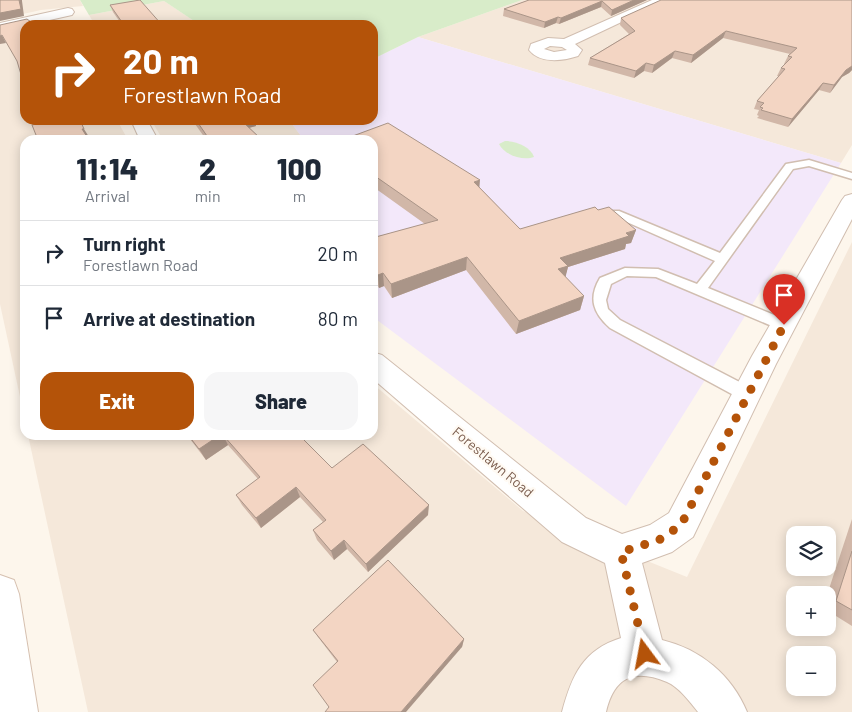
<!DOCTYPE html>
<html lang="en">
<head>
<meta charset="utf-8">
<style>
	:root { --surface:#fff; --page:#f6f6f7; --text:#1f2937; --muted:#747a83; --line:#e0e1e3; --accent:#b45309 }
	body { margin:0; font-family:Barlow,sans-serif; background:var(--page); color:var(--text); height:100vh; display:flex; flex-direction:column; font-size:19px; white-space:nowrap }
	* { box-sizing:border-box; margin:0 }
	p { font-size:16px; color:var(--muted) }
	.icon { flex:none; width:28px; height:28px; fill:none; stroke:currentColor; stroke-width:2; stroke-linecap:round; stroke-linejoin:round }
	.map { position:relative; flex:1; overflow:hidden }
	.panel { position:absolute; left:20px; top:135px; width:358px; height:305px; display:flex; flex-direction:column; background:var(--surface); border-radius:15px; box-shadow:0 2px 12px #0003 }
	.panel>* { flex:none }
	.guide { position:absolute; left:20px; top:20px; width:358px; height:105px; border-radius:15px; box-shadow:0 2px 12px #0003; background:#b45309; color:#fff; overflow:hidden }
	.tools { position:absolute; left:786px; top:526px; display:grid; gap:10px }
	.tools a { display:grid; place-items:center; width:50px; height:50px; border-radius:10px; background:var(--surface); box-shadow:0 2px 12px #0003; font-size:25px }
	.pin { position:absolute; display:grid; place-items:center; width:42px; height:42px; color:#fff; margin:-51px -21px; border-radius:50% 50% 50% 0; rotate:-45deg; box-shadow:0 0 5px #0007 }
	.pin .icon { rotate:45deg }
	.me { position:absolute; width:55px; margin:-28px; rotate:347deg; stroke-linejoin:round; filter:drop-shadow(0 0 4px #0008) }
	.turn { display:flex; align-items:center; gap:18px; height:105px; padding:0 20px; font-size:22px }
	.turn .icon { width:65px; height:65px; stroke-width:2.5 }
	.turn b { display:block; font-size:35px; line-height:42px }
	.eta { display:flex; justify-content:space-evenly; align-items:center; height:85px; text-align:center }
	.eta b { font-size:30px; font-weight:800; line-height:35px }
	.primary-button { display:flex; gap:10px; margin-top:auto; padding:10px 20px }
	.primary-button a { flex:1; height:58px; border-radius:15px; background:var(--accent); color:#fff; font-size:20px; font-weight:800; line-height:58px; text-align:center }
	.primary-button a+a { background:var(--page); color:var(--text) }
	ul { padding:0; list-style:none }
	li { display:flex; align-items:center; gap:15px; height:65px; padding:0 20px; border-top:1px solid var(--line) }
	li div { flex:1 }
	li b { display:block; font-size:19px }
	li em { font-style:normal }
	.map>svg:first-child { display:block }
</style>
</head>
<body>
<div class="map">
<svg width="852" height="712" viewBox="0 0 852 712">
	<rect width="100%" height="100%" fill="#fdf6ec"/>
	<!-- residential -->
	<g fill="#f5e8da" fill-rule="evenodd">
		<path d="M0 0H80L83 6 41 10 0 19Z"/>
		<path d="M522 0H852V145L841 163 418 37Z"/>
		<path d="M164 1 200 25H95L89 15Z"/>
		<path d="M52 19 61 20 66 25H25V120H117L128 140H25V420L0 304V31L40 20Z"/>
		<path d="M151 120H289L304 140H163Z"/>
		<path d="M852 242V712H88L28 435H372L373 384 523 511 687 577ZM795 535H828V568H795ZM795 595H828V628H795ZM795 655H828V688H795Z"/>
	</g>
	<!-- education -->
	<path fill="#f3e8fa" d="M418 37 841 163 626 506 373 317 372 140H304L289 120H372L373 59Z"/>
	<!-- green -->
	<g fill="#d8ecc9">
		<path d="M80 0H522L418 37 373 59 372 25H200L164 1 89 15Z"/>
		<path d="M505 141C516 141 531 147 534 157 523 161 504 155 499 144Z"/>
	</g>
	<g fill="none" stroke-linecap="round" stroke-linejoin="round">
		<defs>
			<path id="service" d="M809 160 852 173V179L809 166 793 169 708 288 789 321 791 325 789 329H779L656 277 627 276 611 284 606 300 608 309 620 320 753 389 755 394 753 399 747 400 741 399 610 328C593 313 588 298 600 278L625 268 658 269 697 284 715 261 611 215 609 213 611 211H619L720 253 786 164Z"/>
			<g id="minor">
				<path d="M652 0H668L575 44 582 50 578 56C563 61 540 64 529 50L531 44 548 38 564 39ZM550 46 562 47 567 50 554 52 544 49Z"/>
				<path d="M68 8 72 9 74 12 72 15 0 31V23Z"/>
				<path d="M131 120H147L158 140H140Z"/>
				<path d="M852 194V219L776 364 693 537 672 552 642 563 662 640C700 649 732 675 747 712H698C690 702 679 687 667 682 634 668 614 677 606 712H562C572 675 583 650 621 638L605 563 562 542 372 378V352L382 355 586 518 622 534 650 525 669 513 752 356 842 200 845 196Z"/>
			</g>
			<path id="secondary" d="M0 575 14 580 19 594 38 712H0Z"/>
		</defs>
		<!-- service casing -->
		<use href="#service" stroke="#d1beb0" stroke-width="3"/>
		<!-- minor casing -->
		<use href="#minor" stroke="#d1beb0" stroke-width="2"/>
		<!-- secondary casing -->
		<use href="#secondary" stroke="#d6c0b0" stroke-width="2"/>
		<!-- service -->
		<use href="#service" fill="#fff" fill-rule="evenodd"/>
		<!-- minor -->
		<use href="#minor" fill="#fff" fill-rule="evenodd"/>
		<!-- secondary -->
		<use href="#secondary" fill="#fff" fill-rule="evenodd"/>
	</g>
	<!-- wall -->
	<g fill="#d1b7a8">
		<path d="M529 0H647L611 16 601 7 559 24 556 23 544 28 503 16 504 9Z"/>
		<path d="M852 0V70L849 73 842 77 830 93 819 90 788 127 757 118 759 116 757 115 759 110 754 109 757 101 779 76H777L781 68 785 64H784L788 56 790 54 723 38 691 63 672 58 652 73 644 71 634 78 588 65 590 58 629 34 620 25 621 18Z"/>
		<path d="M110 5 162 25H122L113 12Z"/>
		<path d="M194 120H255L256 126 249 128 262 140H206L205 138 195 124Z"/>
		<path d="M372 140 479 187 520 229 598 210 636 230 631 243 626 244 625 249 568 267 565 277 584 296 580 310 516 334 466 270 392 298 384 286 379 288 372 277V238L425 224 372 186Z"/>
		<path d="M187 435H302L300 436 332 468 428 515 368 572 347 549 334 560 317 540 313 530 323 522 300 497 261 528 242 505 236 495 258 479 228 445 206 460Z"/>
		<path d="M852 519V626L828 611 827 595Z"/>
		<path d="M313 630 464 639 462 647 329 707 337 662 318 637Z"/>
	</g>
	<!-- shaded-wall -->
	<g fill="#aa9588">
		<path d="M19 0H22V1L24 16 0 21V13Z"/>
		<path d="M634 0H647L611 16 612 10Z"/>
		<path d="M602 1 601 7 559 24 561 18Z"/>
		<path d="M558 17 556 23 544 28 545 22Z"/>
		<path d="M726 31 723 38 691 63 693 55Z"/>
		<path d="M2 35 6 43 0 44V36Z"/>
		<path d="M675 51 672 58 652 73 654 65Z"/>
		<path d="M646 63 644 71 634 78 636 71Z"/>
		<path d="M852 66V70L849 73 842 77 830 93 834 85 846 70Z"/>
		<path d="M823 83 819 90 788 127 792 119Z"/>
		<path d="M244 120H255L256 126 244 129 242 121Z"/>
		<path d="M82 129H84L89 137 86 138Z"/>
		<path d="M480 180 479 192 474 182Z"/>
		<path d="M636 230 631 243 626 244 625 249 568 267 565 279 555 283 560 258Z"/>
		<path d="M467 257 466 270 392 298 391 284Z"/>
		<path d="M383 273 384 286 379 288 378 275Z"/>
		<path d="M584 296 580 310 516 334 519 321Z"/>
		<path d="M220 435H223L228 445 206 460 199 449Z"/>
		<path d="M296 487 300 497 261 528 256 518Z"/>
		<path d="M429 505 428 515 368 572 366 564Z"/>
		<path d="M344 540 347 549 334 560 331 551Z"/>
		<path d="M464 639 462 647 406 712H401Z"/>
	</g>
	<!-- building -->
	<g fill="#f3d5c3" stroke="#aa9588">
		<path d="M0 0H19L21 9 0 13Z"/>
		<path d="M140 0 162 25H124L110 5Z"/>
		<path d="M529 0H634L612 10 602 1 561 18 558 17 545 22 504 9Z"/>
		<path d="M661 0H852V66L846 70 834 85 823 83 792 119 761 110 763 108 760 107 764 103 757 101 785 69 781 68 792 57 788 56 797 48 726 31 693 55 675 51 654 65 646 63 636 71 590 58 635 31 621 18Z"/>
		<path d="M27 19 35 25H25V88L17 61 2 35 0 36V25Z"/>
		<path d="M34 120H80L84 129H82L89 140H38L32 125 36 124Z"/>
		<path d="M196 120H244L242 121 262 140H208L205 136H207Z"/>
		<path d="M388 123 480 180 474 182 520 229 595 207 598 210 609 207 636 230 626 233 629 236 560 258 568 266 558 269 584 296 519 321 467 257 391 284 383 273 378 275 372 266V238L438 220 372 174V140H342Z"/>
		<path d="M188 435H220L199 449Z"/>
		<path d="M223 435H299L332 468 363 444 429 505 366 564 344 540 331 551 313 530 326 520 296 487 256 518 236 495 260 477Z"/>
		<path d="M852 551V610L836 601Z"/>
		<path d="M388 560 464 639 401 712H325L329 707 313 685 338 661 313 630Z"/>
	</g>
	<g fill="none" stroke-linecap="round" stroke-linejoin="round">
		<!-- route -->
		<path stroke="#b45309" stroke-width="9" stroke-dasharray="0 16.2" d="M645 654 621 552 659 540 681 525 784 325"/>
	</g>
	<g text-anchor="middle" stroke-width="4.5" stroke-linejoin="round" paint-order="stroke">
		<!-- street labels -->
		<g font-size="14" fill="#7a5c4d" stroke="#fffaf3">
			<text transform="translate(493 462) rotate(40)" y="5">Forestlawn Road</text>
		</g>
	</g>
</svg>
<div class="tools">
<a><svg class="icon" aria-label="layers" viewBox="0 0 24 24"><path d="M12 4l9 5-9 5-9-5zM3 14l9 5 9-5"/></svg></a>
<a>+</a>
<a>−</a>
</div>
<div class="pin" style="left:784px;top:325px;background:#d93025"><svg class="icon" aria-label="arrive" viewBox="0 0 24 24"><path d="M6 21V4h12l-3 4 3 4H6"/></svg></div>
<svg class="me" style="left:645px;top:654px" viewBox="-20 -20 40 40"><path d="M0-17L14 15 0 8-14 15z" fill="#b45309" stroke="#fff" stroke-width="4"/></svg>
<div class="guide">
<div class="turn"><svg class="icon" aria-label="right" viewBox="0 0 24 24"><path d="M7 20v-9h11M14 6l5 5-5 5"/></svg><div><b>20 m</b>Forestlawn Road</div></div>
</div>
<section class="panel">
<div class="eta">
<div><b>11:14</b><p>Arrival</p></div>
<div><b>2</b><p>min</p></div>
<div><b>100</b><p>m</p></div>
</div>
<ul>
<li><svg class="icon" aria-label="right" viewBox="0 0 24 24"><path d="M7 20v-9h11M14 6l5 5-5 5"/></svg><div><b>Turn right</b><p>Forestlawn Road</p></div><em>20 m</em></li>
<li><svg class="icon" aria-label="arrive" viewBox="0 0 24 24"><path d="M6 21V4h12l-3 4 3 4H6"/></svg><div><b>Arrive at destination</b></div><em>80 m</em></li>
</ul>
<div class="primary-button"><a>Exit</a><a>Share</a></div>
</section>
</div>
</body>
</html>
